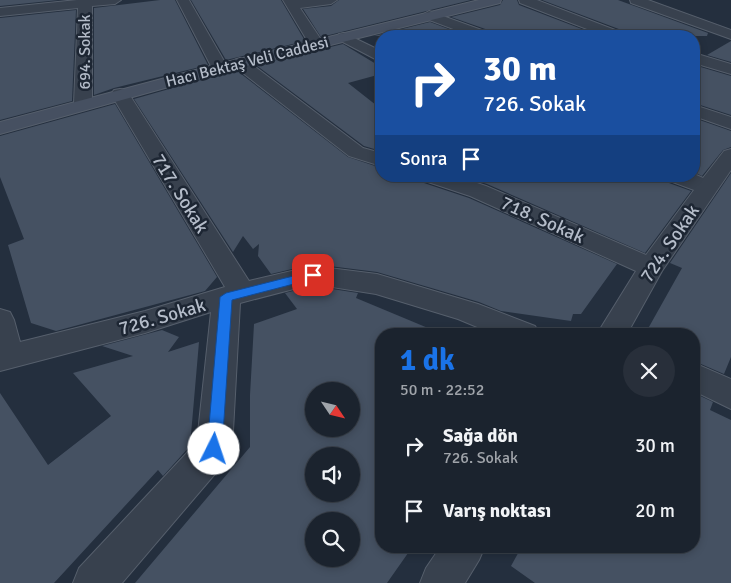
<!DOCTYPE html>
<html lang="tr">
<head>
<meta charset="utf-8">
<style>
	:root { --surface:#1b232e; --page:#282f3a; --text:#f1f3f6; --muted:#a0a4aa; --line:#39404a; --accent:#1a73e8 }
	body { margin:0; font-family:Signika,sans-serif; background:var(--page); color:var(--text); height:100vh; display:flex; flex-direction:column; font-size:19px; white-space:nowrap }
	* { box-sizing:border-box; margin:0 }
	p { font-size:16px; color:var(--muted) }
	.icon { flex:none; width:28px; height:28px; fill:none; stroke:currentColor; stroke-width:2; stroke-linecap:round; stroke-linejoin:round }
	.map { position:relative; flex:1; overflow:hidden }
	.drawer { position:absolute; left:375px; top:328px; width:325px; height:225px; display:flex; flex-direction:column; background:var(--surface); border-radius:20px; box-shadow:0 2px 8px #0003,0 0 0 1px var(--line) }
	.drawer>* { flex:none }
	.guide { position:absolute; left:375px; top:30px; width:325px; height:152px; border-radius:20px; box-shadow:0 2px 8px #0003,0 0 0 1px var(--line); background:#1a4fa0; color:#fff; overflow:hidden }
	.needle { width:32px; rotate:125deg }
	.fabs { position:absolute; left:305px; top:382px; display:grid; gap:10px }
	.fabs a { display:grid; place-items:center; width:55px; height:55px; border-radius:50%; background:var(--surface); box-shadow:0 2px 8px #0003,0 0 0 1px var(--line); font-size:25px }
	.pin { position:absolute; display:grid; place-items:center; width:42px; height:42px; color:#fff; margin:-21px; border-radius:10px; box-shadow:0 2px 8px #0006 }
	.me { position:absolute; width:55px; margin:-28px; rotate:4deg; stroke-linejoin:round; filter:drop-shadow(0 0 4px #0008) }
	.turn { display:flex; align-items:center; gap:18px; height:105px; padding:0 25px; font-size:22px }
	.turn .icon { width:65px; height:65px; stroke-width:2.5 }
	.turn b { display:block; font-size:35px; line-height:42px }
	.then { display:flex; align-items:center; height:48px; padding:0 25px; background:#0003; gap:10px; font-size:19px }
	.round { display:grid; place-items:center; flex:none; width:52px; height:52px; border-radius:26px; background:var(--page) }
	.overview { display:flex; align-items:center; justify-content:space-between; height:85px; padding:0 25px }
	h1 { font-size:30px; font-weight:800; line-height:38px; color:var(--accent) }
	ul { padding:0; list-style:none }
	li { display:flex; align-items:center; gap:15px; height:65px; padding:0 25px }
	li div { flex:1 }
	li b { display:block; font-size:19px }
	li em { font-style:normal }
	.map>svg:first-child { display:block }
</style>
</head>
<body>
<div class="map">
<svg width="731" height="583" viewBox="0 0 731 583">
	<rect width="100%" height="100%" fill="#242f3e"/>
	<!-- building -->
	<g fill="#455162" fill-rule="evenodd">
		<path d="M0 0H59L0 6Z"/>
		<path d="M160 0H175L208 65 114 88 94 95V8Z"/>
		<path d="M191 0H281L305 41 226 60Z"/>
		<path d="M339 0H471L321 37 303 9 331 6Z"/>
		<path d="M503 0H517L519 5 600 36H494L491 31 451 17 500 5Z"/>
		<path d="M542 0H618L708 33 707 36H627L624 31Z"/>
		<path d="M76 10 72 101 0 120V18Z"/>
		<path d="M430 22 467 36H374Z"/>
		<path d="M731 41V62L707 55Z"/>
		<path d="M343 44 381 67V74L348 83 381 109V151L364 146 256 65Z"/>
		<path d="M694 65 731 76V115L694 103Z"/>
		<path d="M236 70 348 157 381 168V176H420L424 183 469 198 617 264 581 314H573L571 321 501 311 479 302 377 272 313 264 271 274 258 256 259 244 253 249 243 236 233 252 134 99Z"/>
		<path d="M115 104 217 277 205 291 56 331 31 323 8 245 24 239 0 177V136Z"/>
		<path d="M694 118 731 131V147L723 150 702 176 694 172Z"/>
		<path d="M731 173V357L724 374 694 361V334H645L682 268 670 263Z"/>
		<path d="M463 176H665L669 183 691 191 645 253 487 184Z"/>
		<path d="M313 286 358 293 356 298 440 333 381 334V546H413L387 583H135L250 447V395L254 324 297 309 285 293ZM314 391H351V429H314ZM314 456H351V494H314ZM314 521H351V559H314Z"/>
		<path d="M162 330 179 337 168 352 199 342 190 446 163 476 158 470 54 583H0V393L48 465 111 416 73 373 133 356 102 346Z"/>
		<path d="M694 393 713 402 710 410 731 420V583H535L511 566 522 546H694Z"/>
	</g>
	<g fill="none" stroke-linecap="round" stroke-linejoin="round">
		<defs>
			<g id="street">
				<path d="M77 0H121L115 4 92 6V103L89 107 83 108 77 107 74 103 78 8 0 16V8Z"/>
				<path d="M177 0H189L228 68 226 71H214L212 68Z"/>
				<path d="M283 0H337L331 4 300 8 324 44 321 47H311Z"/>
				<path d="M519 0H537L623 33 625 36H605L520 3Z"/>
				<path d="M630 0H648L731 30V39L631 3Z"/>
				<path d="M429 11 490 33 492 36H472L424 18 422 15Z"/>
				<path d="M344 33 381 51V62L339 40 337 37 339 34Z"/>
				<path d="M694 53 731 64V74L694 63Z"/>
				<path d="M240 58 246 60 363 148 381 153V166L349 156 234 66 232 63 234 60Z"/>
				<path d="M120 89 126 90 129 94 249 281 313 266 377 274 478 304 535 326 540 334H494L458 319 376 294 313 284 240 303 232 449 226 461 122 583H73L79 568 197 442 211 312 145 333 0 371V309L10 312 14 320 20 342 145 311 225 287 111 94 114 90Z"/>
				<path d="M694 105 731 117V129L694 116Z"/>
				<path d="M731 149V170L662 271 627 334H597L636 271 470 196 425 181 422 176H456L486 186 646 255 694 190 670 181 667 176H694V174L703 178 724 151Z"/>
				<path d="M694 363 731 379V409L694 391Z"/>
				<path d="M441 546H485L479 560 465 583H420L426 568Z"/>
			</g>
			<path id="secondary" d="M479 0H501L500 3 226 71 0 134V122L214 65Z"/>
		</defs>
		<!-- street casing -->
		<use href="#street" stroke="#565f6c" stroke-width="2"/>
		<!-- secondary casing -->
		<use href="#secondary" stroke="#565f6c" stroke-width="2"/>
		<!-- street -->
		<use href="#street" fill="#38414e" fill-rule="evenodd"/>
		<!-- secondary -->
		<use href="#secondary" fill="#465061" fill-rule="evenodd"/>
	</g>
	<!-- route -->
	<path fill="#1a73e8" stroke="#114b97" d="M313 271 319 275 317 278 232 300 222 449 220 454 214 456 209 454 207 449 220 297 226 293Z"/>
	<g text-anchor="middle" stroke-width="5" stroke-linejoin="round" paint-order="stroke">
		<!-- far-street labels -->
		<g font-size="16" fill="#b4bcc9" stroke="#1d2633">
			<text transform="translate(84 52) rotate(-90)" y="6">694. Sokak</text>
			<text transform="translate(247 61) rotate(-14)" y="6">Hacı Bektaş Veli Caddesi</text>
		</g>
		<!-- street labels -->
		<g font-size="19" fill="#b4bcc9" stroke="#1d2633">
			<text transform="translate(181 193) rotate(58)" y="7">717. Sokak</text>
			<text transform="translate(543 219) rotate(24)" y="7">718. Sokak</text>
			<text transform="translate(669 243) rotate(-56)" y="7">724. Sokak</text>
			<text transform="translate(162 316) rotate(-16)" y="7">726. Sokak</text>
		</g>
	</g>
</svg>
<div class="fabs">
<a><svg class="needle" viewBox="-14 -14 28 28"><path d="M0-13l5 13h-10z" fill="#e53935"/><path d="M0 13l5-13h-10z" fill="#a0a4aa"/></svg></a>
<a><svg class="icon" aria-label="sound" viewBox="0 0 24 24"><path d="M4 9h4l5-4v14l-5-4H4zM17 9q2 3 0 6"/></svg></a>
<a><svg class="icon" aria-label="search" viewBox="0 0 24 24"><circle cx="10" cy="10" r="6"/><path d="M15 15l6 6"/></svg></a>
</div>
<div class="pin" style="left:313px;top:275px;background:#d93025"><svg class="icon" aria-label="arrive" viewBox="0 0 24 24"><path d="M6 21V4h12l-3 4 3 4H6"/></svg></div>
<svg class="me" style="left:214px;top:449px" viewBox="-20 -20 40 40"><circle r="19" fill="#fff"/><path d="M0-13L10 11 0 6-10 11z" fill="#1a73e8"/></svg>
<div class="guide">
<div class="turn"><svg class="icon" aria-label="right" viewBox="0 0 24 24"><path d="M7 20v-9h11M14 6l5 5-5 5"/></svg><div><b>30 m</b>726. Sokak</div></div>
<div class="then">Sonra<svg class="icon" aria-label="arrive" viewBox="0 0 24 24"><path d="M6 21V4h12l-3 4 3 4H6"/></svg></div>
</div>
<section class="drawer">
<div class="overview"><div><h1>1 dk</h1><p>50 m · 22:52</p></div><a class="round"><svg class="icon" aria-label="close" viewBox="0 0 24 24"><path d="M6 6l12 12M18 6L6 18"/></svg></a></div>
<ul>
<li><svg class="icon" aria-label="right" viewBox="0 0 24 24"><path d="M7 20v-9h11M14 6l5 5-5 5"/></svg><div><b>Sağa dön</b><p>726. Sokak</p></div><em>30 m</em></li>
<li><svg class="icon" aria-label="arrive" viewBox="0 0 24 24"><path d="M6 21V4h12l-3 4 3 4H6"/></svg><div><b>Varış noktası</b></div><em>20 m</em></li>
</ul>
</section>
</div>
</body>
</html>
